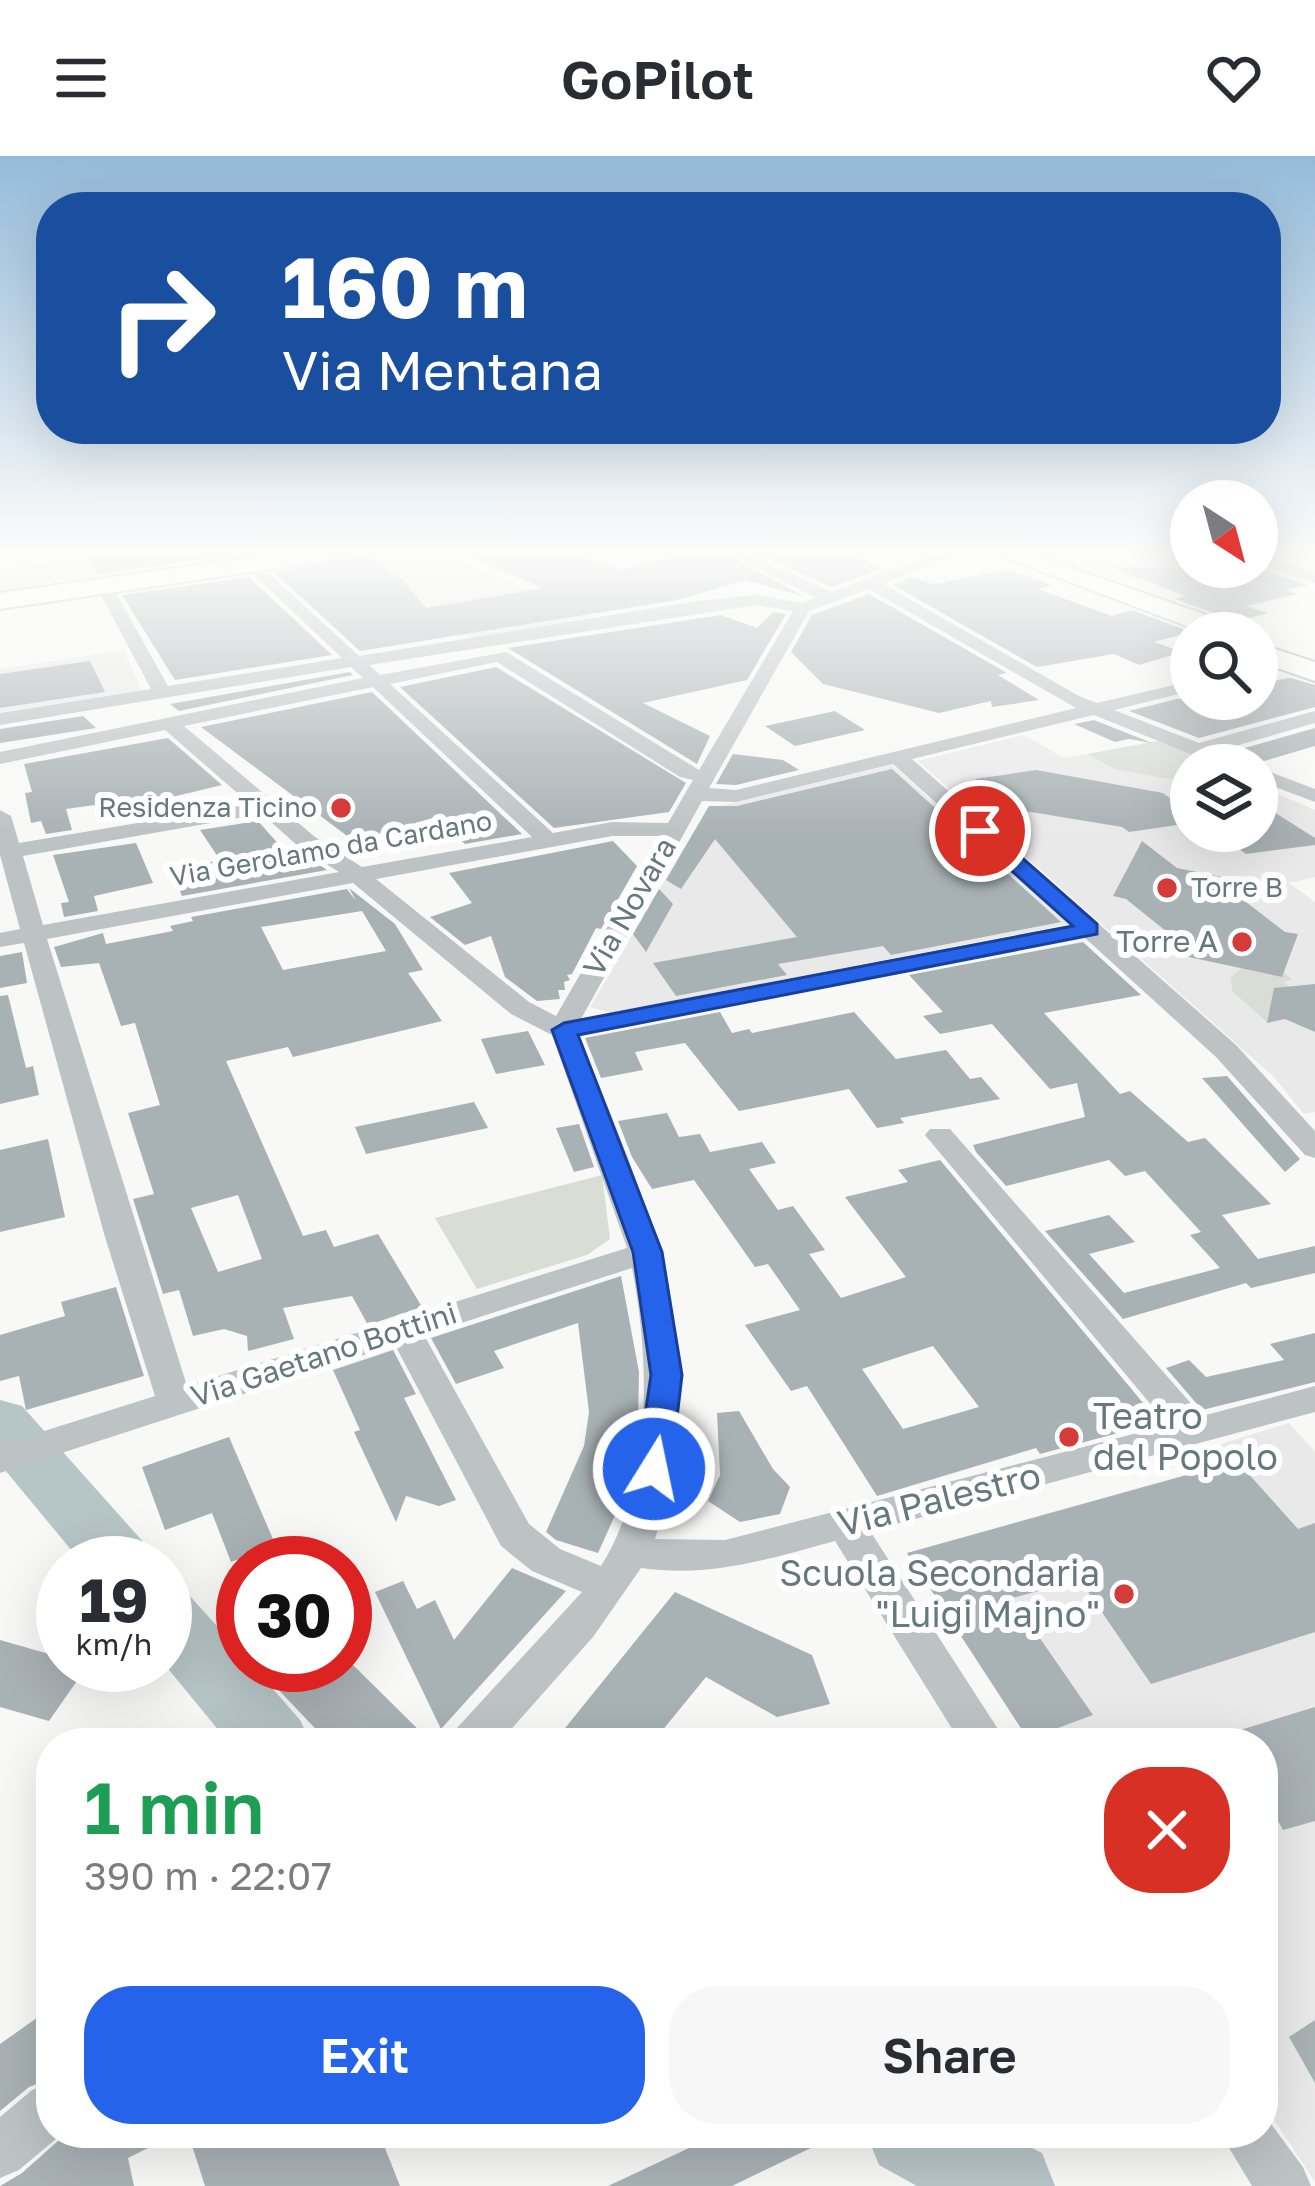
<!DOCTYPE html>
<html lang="en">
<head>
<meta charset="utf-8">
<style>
	:root { --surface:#fff; --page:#f7f7f7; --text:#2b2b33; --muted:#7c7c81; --accent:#2563eb }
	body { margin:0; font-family:"Golos Text",sans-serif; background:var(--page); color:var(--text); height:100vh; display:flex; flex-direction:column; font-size:45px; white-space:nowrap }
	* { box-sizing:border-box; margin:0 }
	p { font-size:39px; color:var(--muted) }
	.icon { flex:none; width:66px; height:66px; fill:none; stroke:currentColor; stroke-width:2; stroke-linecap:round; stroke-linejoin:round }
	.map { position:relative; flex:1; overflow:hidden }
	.side { position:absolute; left:36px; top:1572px; width:1242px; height:420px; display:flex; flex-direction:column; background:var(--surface); border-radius:48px; box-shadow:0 12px 48px #0002 }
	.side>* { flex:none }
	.top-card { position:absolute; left:36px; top:36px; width:1245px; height:252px; border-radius:48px; box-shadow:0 12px 48px #0002; background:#1a4fa0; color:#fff; overflow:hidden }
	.needle { width:78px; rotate:144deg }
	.buttons { position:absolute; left:1170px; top:324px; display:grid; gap:24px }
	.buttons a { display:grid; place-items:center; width:108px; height:108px; border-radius:50%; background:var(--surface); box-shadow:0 12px 48px #0002; font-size:60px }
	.speed { position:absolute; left:36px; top:1380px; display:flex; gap:24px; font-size:60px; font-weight:700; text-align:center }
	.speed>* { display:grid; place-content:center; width:156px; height:156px; border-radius:50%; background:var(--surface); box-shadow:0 12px 48px #0002; line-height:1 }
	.speed small { font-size:30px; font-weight:400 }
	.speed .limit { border:18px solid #d22; background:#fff; color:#111 }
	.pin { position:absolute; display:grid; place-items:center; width:102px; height:102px; color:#fff; margin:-51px; border:6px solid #fff; border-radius:50%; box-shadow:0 3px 12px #0007 }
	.me { position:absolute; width:132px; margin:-66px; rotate:10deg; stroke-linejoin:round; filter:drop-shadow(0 0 9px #0008) }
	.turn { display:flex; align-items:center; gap:42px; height:252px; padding:0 48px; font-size:54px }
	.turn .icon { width:156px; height:156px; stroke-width:2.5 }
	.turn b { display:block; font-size:84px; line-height:102px }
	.round { display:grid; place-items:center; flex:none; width:126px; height:126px; border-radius:48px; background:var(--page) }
	.head { display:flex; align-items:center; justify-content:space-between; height:204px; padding:0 48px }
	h1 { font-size:72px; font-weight:600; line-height:90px; color:#1e9e55 }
	.primary-button { display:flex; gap:24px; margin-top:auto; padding:24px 48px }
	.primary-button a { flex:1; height:138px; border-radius:48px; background:var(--accent); color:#fff; font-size:48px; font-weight:600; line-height:138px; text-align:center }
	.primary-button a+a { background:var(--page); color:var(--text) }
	header { display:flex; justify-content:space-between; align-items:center; height:156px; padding:0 48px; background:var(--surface); font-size:54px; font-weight:600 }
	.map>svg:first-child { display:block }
</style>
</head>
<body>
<header><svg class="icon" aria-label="menu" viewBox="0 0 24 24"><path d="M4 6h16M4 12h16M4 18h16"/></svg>GoPilot<svg class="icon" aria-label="heart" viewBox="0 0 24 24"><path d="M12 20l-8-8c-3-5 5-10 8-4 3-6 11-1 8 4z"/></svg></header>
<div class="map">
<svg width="1315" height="2030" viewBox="0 0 1315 2030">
	<rect width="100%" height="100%" fill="#f8f8f6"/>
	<!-- built -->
	<g fill="#e9e9e9">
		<path d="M364 398H445L593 461 469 482 431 450 373 444 314 453 269 412Z"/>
		<path d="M1092 398H1124L1172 413 1115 428 1042 406Z"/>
		<path d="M85 400 105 426 0 441V412Z"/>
		<path d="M124 494 142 535 0 556V513Z"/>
		<path d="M1023 579 1065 602 1163 584 1223 609H1191V675H1257V629L1315 654V721L1289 727 1315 746V956L1304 958 1274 921 918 605Z"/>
		<path d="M892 609 1070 768 611 857 590 851 707 653Z"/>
		<path d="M1289 1267 1315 1296V2026L1263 1947V1587H1031L907 1397 1235 1305 1221 1288Z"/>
	</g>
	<!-- green -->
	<g fill="#d9ddd5">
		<path d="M1163 584 1212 605 1191 609V627L1114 613 1088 598Z"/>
		<path d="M1242 812 1283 816 1292 823 1284 826 1289 831 1269 861 1274 865 1268 867 1232 835 1231 821Z"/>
		<path d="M602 1019 610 1083 587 1099 477 1133 435 1062Z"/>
	</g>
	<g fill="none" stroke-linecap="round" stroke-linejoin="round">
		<!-- river -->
		<g fill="#b6c5c6" fill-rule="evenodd">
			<path d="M0 1244 22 1250 145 1388 155 1407H82L0 1308Z"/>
			<path d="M165 1431 189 1439 243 1499V1509H252L300 1564 311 1587H229L165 1509Z"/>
			<path d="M866 1977H1003L1042 1997 1055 2030H917L879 2009Z"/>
		</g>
	</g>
	<!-- building -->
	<g fill="#a8b1b4" fill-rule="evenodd">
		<path d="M84 398H224L226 400 99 418Z"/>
		<path d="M363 398 401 422 426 452 543 432 464 398H577L622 414 684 398H726L805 441 746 424 677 444 360 495 275 417Z"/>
		<path d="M759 398H850L883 412 831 431Z"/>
		<path d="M1112 411H1254L1308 429 1286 434 1297 438 1246 450 1268 457 1237 465 1174 443 1185 440Z"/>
		<path d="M1008 414 1052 429 1038 433 1112 460 1132 454 1191 476 1154 486 1182 496 1139 509 1114 498 1037 511 893 429 911 421 933 428Z"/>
		<path d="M249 421 332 499 175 524 122 439Z"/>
		<path d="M869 438 1007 517 998 519 1039 544 992 551 991 545 939 557 823 528 791 496 812 459Z"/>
		<path d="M773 456 786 458 747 524 643 547 710 580 697 608 508 492 721 459 757 472Z"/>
		<path d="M90 505 105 536 0 552V518Z"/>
		<path d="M496 511 686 627 669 656 554 672 400 531Z"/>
		<path d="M350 516 353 519 179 555 170 548Z"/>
		<path d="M1291 522 1315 529V551L1199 582 1129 555 1177 543H1257V527Z"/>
		<path d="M372 536 522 678 465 688 436 661 354 685 201 571Z"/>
		<path d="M835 555 865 574 795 590 765 570Z"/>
		<path d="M83 560 96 572 0 587V573Z"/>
		<path d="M1094 564 1152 587 1129 583 1115 586 1074 568Z"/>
		<path d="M1315 572V590L1251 609 1230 596Z"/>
		<path d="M168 582 222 629 135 650 131 644 66 653 72 674 46 678 41 665 31 667 25 637 32 636 24 608Z"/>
		<path d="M733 598 783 604 799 614 736 629 716 628Z"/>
		<path d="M892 613 1061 766 891 799 883 790 778 808 787 819 676 840 653 807 797 781 715 683 681 733 666 724 709 650H737Z"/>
		<path d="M1036 614 1163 637 1191 657V667L1129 676 1122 671 1013 653 975 623Z"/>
		<path d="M1257 654 1274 656 1315 682V689L1246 698 1215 675H1257Z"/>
		<path d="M258 665 281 691 294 692 327 714 182 740 171 714 220 704 200 674Z"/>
		<path d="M613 685 637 710 601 773 596 772 572 818 567 819 570 824 564 826 565 834H558L560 843 537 845 505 821 491 780 465 789 430 761 472 747 449 717Z"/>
		<path d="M1142 685 1177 712 1222 721 1220 726 1285 776 1298 778 1282 821 1184 800 1187 792 1126 743 1113 740Z"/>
		<path d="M136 687 153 727 94 740 98 755 64 761 61 747 69 746 53 699Z"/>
		<path d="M349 732 395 768 423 814 408 817 442 865 293 901 288 891 226 905 303 1080 326 1074 334 1091 378 1078 422 1151 368 1169 352 1140 283 1152 294 1183 248 1195 247 1180 224 1173 193 1180 179 1134 163 1138 133 1043 154 1038 128 957 160 949 135 867 121 870 99 807 61 811 54 791 103 777 106 788 173 775 170 770 193 765 191 761 347 733 356 745ZM362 755 386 795 283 814 261 771ZM238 1039 262 1103 218 1116 191 1052Z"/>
		<path d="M659 733 673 748 646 796 633 778Z"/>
		<path d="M1083 786 1141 839 1044 857 1120 938 1130 935 1188 986 1205 982 1271 1048 1222 1059 1258 1103 1315 1090V1117L1251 1132 1246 1127 1123 1163 1045 1075 1109 1059 1135 1086 1089 1098 1124 1137 1220 1112 1190 1079 1201 1076 1145 1015 1125 1020 1109 1004 1006 1030 976 996 973 989 1085 961 1077 927 1050 933 992 868 940 878 923 860 943 856 909 819Z"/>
		<path d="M22 796 27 827 0 832V800Z"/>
		<path d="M1315 828V876L1285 863 1267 867 1274 832Z"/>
		<path d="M8 839 26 912 33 910 39 939 0 948V840Z"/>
		<path d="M720 856 732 877 749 873 752 877 854 856 896 903 946 894 970 923 981 921 1000 943 900 962 904 967 877 972 849 933 739 955 685 887 635 896 643 914 601 922 585 882Z"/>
		<path d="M528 875 545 909 496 918 481 883Z"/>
		<path d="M1227 920 1300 1003 1285 1016 1202 922Z"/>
		<path d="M474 946 488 972 366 998 355 971Z"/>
		<path d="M667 957 679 981 700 978 710 996 762 986 776 1007 749 1013 778 1054 793 1050 825 1094 809 1098 841 1142 906 1121 845 1041 908 1026 898 1014 940 1004 1159 1266 1040 1298 1036 1292 877 1340 807 1230 791 1235 745 1169 800 1154 768 1108 755 1111 694 1024 652 1033 632 1001 618 965ZM933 1190 979 1251 903 1273 862 1213Z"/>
		<path d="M579 968 594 1011 574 1016 556 972Z"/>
		<path d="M48 983 65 1061 0 1076V994Z"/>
		<path d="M621 1120 639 1216 638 1264 621 1346 598 1397 556 1384 546 1376 584 1290 589 1256 578 1167 494 1195 504 1212 456 1228 431 1182Z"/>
		<path d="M116 1131 144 1220 26 1254 19 1220 0 1225V1179L65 1160 61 1146Z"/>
		<path d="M1315 1177V1226L1202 1254 1166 1212 1189 1204 1206 1221 1284 1204 1270 1188Z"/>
		<path d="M393 1194 416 1238 404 1242 456 1344 439 1350 406 1340 396 1366 354 1276 360 1274 333 1214Z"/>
		<path d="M739 1255 773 1313 790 1331 780 1358 740 1366 708 1345 720 1319 717 1257Z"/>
		<path d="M229 1281 276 1390 231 1406 212 1357 165 1374 142 1311Z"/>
		<path d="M1237 1305 1298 1373 1315 1367V1476L1151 1528 1080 1424 1012 1442 1093 1559 1028 1583 907 1397Z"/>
		<path d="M512 1412 566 1435 441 1573 375 1436 403 1425 417 1453 435 1444 454 1484Z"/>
		<path d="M675 1436 812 1499 830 1548 777 1561 706 1521 652 1587H553Z"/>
		<path d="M0 1484 63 1502V1509H88L49 1565 0 1551Z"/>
		<path d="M255 1509H353L432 1587H329Z"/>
		<path d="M1315 1551V1665L1283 1674 1263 1638V1587H1215L1214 1582Z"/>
		<path d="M51 1852V1923L29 1931 0 1955V1888Z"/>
		<path d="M1315 1864V1927L1289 1881Z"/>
		<path d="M67 1977H178L128 2002 134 2030H0L22 2017Z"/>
		<path d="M188 1977H379L400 2030H205Z"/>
		<path d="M721 1977H842L732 2030H608Z"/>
	</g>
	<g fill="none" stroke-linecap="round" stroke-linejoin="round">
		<defs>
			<g id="primary">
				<path d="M275 398H337L325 405 0 453V437Z"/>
				<path d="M996 398H1031L1241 471 1245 477H1205Z"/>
				<path d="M1257 487 1315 506V525L1257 505Z"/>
			</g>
		</defs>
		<!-- primary casing -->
		<use href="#primary" stroke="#b1b8ba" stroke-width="4"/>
		<!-- minor -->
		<g fill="#bdc3c5" fill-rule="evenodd">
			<path d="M232 398H248L359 500 704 444 757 439 802 447 816 442 730 398H749L831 436 934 398H955L883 428 1079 540 1097 547 1191 525V535L1114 554 1199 587 1315 555V567L1218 595 1246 609H1218L1094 559 912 603 1236 889 1315 975V1002L1305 999 1216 901 1084 781 579 879C651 1062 714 1181 655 1383L725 1384 1168 1269 930 985 925 979 930 973H950L1202 1260 1315 1230V1256L870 1375 1007 1587H961L835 1385C769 1403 710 1422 641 1412L593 1481 499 1587H449L456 1573 582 1436 532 1415 501 1390 395 1189 0 1317V1289L155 1240 105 1081 24 787 0 791V777L20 773 0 699V654L11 660 19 687 250 648 165 574 0 608V596L363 522 351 511 0 569V557L151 533 96 430 104 425 112 430 168 530 342 502ZM869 433 1076 552 736 634 709 632 809 455ZM757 449 793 455 699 614 506 496 380 519 369 509ZM497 506 680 621 693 624 668 667 612 666 553 677 390 528ZM373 531 532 681 362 711 315 681 184 570ZM893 608 1071 769 581 863 702 645 736 646ZM262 658 299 691 339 716 43 769 23 700ZM612 680H660L556 860 529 846 376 723ZM353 727 511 858 552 879 627 1092 187 1230 47 783ZM632 1112C650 1203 653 1328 601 1410L560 1393 529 1368 424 1179Z"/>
			<path d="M1257 398 1315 417V427L1257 408Z"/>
			<path d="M1289 501 1298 506 1295 510 1257 519V509Z"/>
			<path d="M1257 611 1315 633V646L1257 624Z"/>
			<path d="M51 1927V1977H63L19 2014 0 2022V1961L32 1934Z"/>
			<path d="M1263 1957 1303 2011 1311 2030H1252L1220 1977H1263Z"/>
		</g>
		<!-- primary -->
		<use href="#primary" fill="#fff" fill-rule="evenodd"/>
	</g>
	<!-- sky -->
	<linearGradient id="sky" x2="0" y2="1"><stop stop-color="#94bbda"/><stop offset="0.58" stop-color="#fcfcfb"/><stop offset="1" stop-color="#fcfcfb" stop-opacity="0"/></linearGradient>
	<rect width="1315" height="682" fill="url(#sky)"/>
	<!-- route -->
	<path fill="#2563eb" stroke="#184099" stroke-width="3" d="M972 671H987L1097 768V778L578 879 662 1096 682 1219 671 1313 666 1322 654 1326 642 1322 637 1313 651 1219 633 1096 552 874 564 867 1073 770 972 679Z"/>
	<!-- markers -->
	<g fill="#d53c39" stroke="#fff" stroke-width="4.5">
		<circle cx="341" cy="652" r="12"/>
		<circle cx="1167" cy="732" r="12"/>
		<circle cx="1242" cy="786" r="12"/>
		<circle cx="1069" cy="1281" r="12"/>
		<circle cx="1124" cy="1438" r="12"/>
	</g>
	<g text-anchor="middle" stroke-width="12" stroke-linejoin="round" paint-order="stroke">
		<!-- far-poi labels -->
		<g font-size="27" fill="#66797e" stroke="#fff" text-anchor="end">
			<text x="317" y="661">Residenza Ticino</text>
			<text x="1191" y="741" text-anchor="start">Torre B</text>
		</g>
		<!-- far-street labels -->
		<g font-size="27" fill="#66797e" stroke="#fff">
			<text transform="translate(331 693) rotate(-10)" y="9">Via Gerolamo da Cardano</text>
		</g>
		<!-- street labels -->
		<g font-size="30" fill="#66797e" stroke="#fff">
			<text transform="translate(630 751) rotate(-60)" y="10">Via Novara</text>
			<text transform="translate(324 1199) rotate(-18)" y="10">Via Gaetano Bottini</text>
		</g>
		<!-- poi labels -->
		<g font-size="30" fill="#66797e" stroke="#fff" text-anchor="end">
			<text x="1218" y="796">Torre A</text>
		</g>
		<!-- near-poi labels -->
		<g font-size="36" fill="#66797e" stroke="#fff" text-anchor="start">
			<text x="1093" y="1273">Teatro<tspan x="1093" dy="41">del Popolo</tspan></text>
			<text x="1100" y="1430" text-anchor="end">Scuola Secondaria<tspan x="1100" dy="41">"Luigi Majno"</tspan></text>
		</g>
		<!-- near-street labels -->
		<g font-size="36" fill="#66797e" stroke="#fff">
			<text transform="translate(939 1343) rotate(-14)" y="13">Via Palestro</text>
		</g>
	</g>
</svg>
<div class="buttons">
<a><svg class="needle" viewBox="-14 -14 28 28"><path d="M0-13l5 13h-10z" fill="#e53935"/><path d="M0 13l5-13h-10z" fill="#7c7c81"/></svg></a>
<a><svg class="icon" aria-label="search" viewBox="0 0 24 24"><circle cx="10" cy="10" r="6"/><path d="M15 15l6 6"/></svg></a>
<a><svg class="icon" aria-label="layers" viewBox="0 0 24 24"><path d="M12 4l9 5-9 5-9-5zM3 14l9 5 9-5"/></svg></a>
</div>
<div class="speed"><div>19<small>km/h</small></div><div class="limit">30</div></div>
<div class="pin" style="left:980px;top:675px;background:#d93025"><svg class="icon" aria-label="arrive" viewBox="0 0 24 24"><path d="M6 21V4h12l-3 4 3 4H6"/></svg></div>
<svg class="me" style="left:654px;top:1313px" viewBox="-20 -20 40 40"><circle r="17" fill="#2563eb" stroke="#fff" stroke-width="3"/><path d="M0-11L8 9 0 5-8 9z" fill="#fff"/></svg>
<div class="top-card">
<div class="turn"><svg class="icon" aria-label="right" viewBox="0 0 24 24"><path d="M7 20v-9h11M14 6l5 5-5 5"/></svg><div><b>160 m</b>Via Mentana</div></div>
</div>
<section class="side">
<div class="head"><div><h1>1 min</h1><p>390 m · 22:07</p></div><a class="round" style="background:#d93025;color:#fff"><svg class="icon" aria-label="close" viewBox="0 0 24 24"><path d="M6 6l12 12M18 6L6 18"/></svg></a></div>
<div class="primary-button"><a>Exit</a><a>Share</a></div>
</section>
</div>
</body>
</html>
